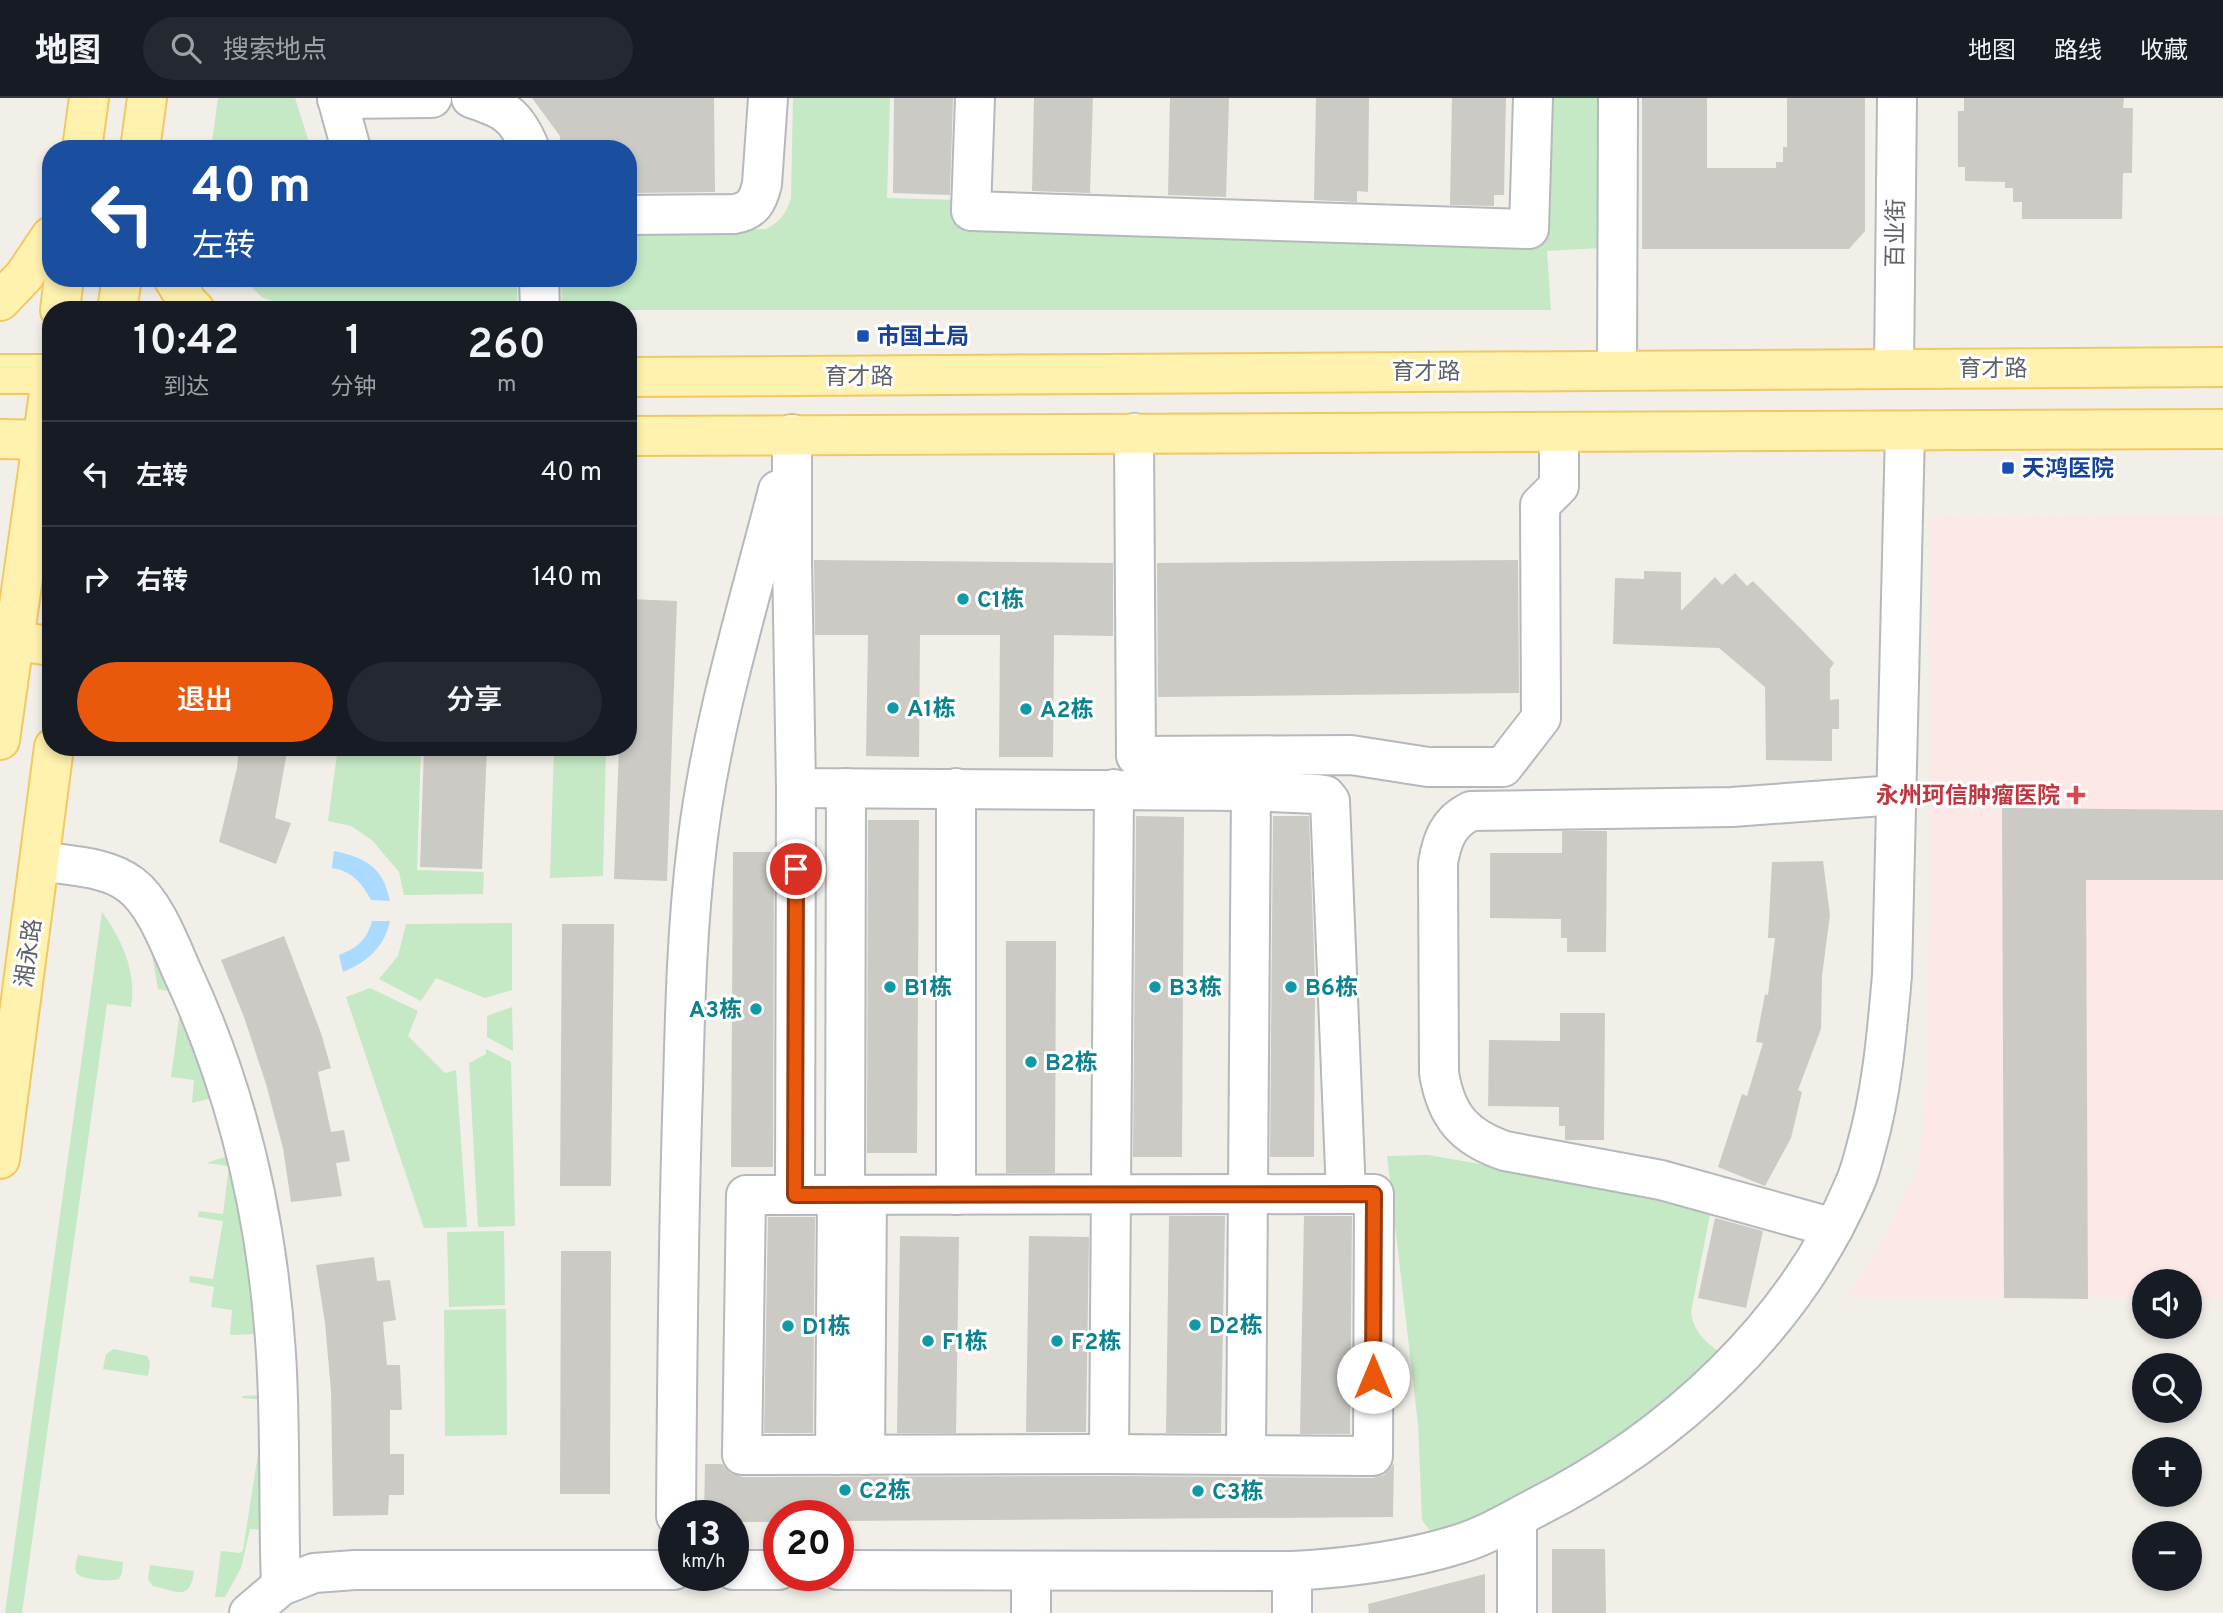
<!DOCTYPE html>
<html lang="zh">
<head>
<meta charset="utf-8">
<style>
	:root { --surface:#171b24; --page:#242831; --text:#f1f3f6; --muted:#9ea1a6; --line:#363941; --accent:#ea580c }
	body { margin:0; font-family:Overpass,"Noto Sans SC",sans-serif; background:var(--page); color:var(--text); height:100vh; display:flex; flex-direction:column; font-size:26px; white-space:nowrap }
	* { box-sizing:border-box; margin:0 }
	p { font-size:23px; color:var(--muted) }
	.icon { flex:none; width:38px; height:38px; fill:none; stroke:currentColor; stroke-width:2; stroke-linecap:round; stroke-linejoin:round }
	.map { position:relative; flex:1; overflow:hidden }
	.details { position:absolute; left:42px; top:203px; width:595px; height:455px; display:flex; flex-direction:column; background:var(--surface); border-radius:28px; box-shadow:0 4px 10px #0003 }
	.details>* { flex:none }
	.banner { position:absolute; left:42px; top:42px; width:595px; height:147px; border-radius:28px; box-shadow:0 4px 10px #0003; background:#1a4fa0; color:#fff; overflow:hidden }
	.controls { position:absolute; left:2132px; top:1171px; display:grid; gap:14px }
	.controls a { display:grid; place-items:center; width:70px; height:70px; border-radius:50%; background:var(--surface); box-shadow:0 4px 10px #0003; font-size:35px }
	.speed { position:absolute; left:658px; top:1402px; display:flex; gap:14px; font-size:35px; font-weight:700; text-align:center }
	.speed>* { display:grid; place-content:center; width:91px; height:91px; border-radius:50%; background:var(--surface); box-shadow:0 4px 10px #0003; line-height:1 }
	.speed small { font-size:18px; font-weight:400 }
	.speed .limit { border:10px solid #d22; background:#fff; color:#111 }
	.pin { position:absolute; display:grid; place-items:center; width:60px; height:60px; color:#fff; margin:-30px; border:4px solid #fff; border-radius:50%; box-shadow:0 2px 7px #0007 }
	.me { position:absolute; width:77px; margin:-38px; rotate:0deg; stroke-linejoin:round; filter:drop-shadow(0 0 5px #0008) }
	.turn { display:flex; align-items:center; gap:24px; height:147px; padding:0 35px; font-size:32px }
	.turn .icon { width:91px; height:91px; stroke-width:2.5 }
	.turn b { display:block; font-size:49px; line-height:60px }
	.eta { display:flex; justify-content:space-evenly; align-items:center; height:119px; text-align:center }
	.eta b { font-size:42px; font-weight:600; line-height:49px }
	.primary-button { display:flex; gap:14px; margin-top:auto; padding:14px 35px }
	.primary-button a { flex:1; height:80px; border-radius:42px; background:var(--accent); color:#fff; font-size:28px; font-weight:600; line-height:80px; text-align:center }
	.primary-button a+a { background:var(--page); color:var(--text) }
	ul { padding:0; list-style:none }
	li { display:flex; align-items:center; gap:21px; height:105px; padding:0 35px; border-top:2px solid var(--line) }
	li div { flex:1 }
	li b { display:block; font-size:26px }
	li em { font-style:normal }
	header { display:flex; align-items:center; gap:42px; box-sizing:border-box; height:98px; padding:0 35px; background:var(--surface); border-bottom:2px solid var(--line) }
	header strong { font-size:33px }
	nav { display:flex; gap:38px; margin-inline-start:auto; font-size:24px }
	.search { width:490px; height:63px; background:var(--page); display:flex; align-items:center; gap:18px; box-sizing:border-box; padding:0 24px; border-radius:38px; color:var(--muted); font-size:26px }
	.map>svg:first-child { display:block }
</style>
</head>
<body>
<header>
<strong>地图</strong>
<div class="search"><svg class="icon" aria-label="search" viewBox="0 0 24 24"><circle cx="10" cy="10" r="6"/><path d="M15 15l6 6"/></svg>搜索地点</div>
<nav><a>地图</a><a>路线</a><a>收藏</a></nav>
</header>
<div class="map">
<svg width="2223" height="1515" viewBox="0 0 2223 1515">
	<rect width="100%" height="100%" fill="#f1efe8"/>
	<!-- medical -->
	<path fill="#fce8e6" d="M2223 418V1199H2189V1183H2144V1199L1849 1200 1887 1134 1919 1067 1928 975 1931 419Z"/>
	<!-- green -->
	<g fill="#c5e8c5">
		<path d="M218 0H295L311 51H211Z"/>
		<path d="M793 0H890L887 100 960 102 959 128 1538 145 1543 0H1603L1600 150 1547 153 1551 212H562L561 180H628V134L766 131C780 124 786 116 791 100Z"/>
		<path d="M242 180H517V210H301L263 200Z"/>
		<path d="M338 649H421L417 772 484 774 483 796 404 797 399 774 372 742 351 728 328 723Z"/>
		<path d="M554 649H606L603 778 550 780Z"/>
		<path d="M134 808 152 838 193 921 224 1009 240 1067 263 1205 268 1377 267 1432 250 1431 241 1470 225 1499H215L221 1453 240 1455 243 1452 264 1318V1302L242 1300V1298L264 1297 260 1238 257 1236 230 1237 232 1212 211 1209 214 1189 189 1184 190 1178 213 1181 223 1123 198 1119 199 1113 223 1116 229 1068 206 1065 228 1058 213 1000 192 1005 194 982 171 979 182 899 179 895 158 891 152 857Z"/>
		<path d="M102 814C122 842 137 874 131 909L107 906 22 1515H5Z"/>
		<path d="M512 825V892L485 900 436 880 421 903 379 881 398 858 406 826Z"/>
		<path d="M370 890 418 913 408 938 445 975 456 972 467 1129 424 1130 346 899Z"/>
		<path d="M512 909 513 953 487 939V918Z"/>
		<path d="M486 951 511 964 515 1128 478 1129 469 965 486 956Z"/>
		<path d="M1428 1057 1712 1106 1691 1214C1694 1235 1706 1244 1722 1256L1668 1308 1554 1387 1433 1437 1422 1422 1418 1326 1387 1058Z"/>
		<path d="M504 1133 505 1207 449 1209 447 1134Z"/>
		<path d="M506 1211 507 1337 445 1338 444 1212Z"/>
		<path d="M114 1251 147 1258 150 1264 148 1278 103 1271 106 1256Z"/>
		<path d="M78 1457 123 1464 122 1475 119 1481C111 1484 79 1482 76 1474 74 1469 77 1461 78 1457Z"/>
		<path d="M150 1467 194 1473C190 1504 177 1493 153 1488L148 1481Z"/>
	</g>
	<!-- water -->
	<g fill="#aadaff">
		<path d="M334 753C366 760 383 769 390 803L371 802C362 785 352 773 332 770Z"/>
		<path d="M372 823H390C384 850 367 864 343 874L339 857C357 850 367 842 372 823Z"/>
	</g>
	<!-- building -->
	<g fill="#cccac5">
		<path d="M532 0H714L715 94 628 95V51H560V38Z"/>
		<path d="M894 0H953L950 97 893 95Z"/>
		<path d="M1034 0H1093L1090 95 1032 93Z"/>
		<path d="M1170 0H1229L1226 99 1168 97Z"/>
		<path d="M1316 0H1369L1368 94 1357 93V104L1314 102Z"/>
		<path d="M1452 0H1506L1504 97H1494V108L1450 107Z"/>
		<path d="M1642 0H1707V70H1776V64H1783V49H1787V0H1865V133L1849 151H1642Z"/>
		<path d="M1964 0H2124L2123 10H2133L2132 75H2123L2122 121H2022V104H2013V90H2005V84L1965 83V69H1958V13H1964Z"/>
		<path d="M814 462 1113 465V538L1054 537 1053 659H999L1000 537H920L919 659 866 658 868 537H815Z"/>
		<path d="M1518 462 1519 595 1158 599 1157 465Z"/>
		<path d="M1644 473 1681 474V513L1715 479 1722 487 1735 475 1747 488 1753 483 1801 531 1834 565 1830 571V602L1839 601V631H1832V663L1766 662 1765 589 1719 550 1613 546 1615 480 1644 481Z"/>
		<path d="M628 501 677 503 667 783 614 781 619 649H628Z"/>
		<path d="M239 649H288L275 720 291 725 276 766 219 744 237 670Z"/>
		<path d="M424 649H487L482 771 420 769Z"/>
		<path d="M2002 710 2223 712V782H2086L2088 1201 2004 1200Z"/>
		<path d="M1136 718 1184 719 1182 1059H1133Z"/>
		<path d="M1273 718H1309L1315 881 1314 1059H1270Z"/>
		<path d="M868 722H919L917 1055H867Z"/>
		<path d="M1562 733H1607L1606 854H1567V840H1561V821L1490 820V755H1562Z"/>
		<path d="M733 754H774L773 1069H731Z"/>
		<path d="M1823 763 1830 817 1822 878 1821 931 1798 992 1802 994 1791 1040 1765 1088 1718 1069 1742 996 1747 998 1763 945 1756 944 1765 896 1768 897 1775 840H1768L1772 764Z"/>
		<path d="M562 826H614L611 1088H560Z"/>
		<path d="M284 838 321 935 331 970 318 974 331 1034 344 1032 350 1063 336 1065 342 1098 291 1104 283 1050 266 986 244 919 221 862Z"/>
		<path d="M1006 843H1056L1055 1075H1006Z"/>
		<path d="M1560 915H1605L1604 1042H1565V1028H1559V1009L1488 1008 1489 942 1560 943Z"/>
		<path d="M1169 1118H1225L1221 1335H1166Z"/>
		<path d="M1304 1118H1352L1350 1336H1300Z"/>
		<path d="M768 1119H815L813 1335H764Z"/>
		<path d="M1715 1120 1763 1133 1746 1210 1698 1200Z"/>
		<path d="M900 1138 959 1139 956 1335H897Z"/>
		<path d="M1029 1138 1089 1139 1086 1334H1026Z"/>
		<path d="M561 1153H611L610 1396H560Z"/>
		<path d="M374 1159 377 1183 390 1182 396 1222 383 1224 387 1267H400L402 1312H390V1356H404V1397H389L388 1417 333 1418 331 1293 325 1225 316 1167Z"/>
		<path d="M1394 1365 1393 1419 838 1423V1418H779V1424H733V1418H704L705 1366H722L730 1375 742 1379 1109 1378 1373 1380 1384 1377Z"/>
		<path d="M1552 1451H1605L1606 1515H1552Z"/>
		<path d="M1485 1476V1515H1369L1368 1506Z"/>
	</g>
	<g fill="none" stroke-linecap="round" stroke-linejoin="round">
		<defs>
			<g id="minor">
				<path d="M337 0 351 51"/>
				<path d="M471 0C504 11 516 16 530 51"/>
				<path d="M975 0 971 113 1529 131 1533 0"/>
				<path d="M337 1 432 0"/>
				<path d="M628 117 734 116C753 113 758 103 762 86L768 0"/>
				<path d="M539 180 540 212"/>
				<path d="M1894 271 1897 0"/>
				<path d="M1617 272 1618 0"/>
				<path d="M1134 335 1136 658 1351 657 1428 669H1503L1541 620 1540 407 1559 388V334"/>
				<path d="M792 336V460L796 690 1251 693 1317 696 1325 697 1330 703 1346 1096"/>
				<path d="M956 690V1097"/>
				<path d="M40 763C69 768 107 768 131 787 156 806 171 850 184 878 239 997 268 1125 276 1256 281 1333 278 1411 281 1488"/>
				<path d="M1346 1096H1374L1373 1358 1109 1356 742 1357 746 1097Z"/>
				<path d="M795 1097 796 690"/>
				<path d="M845 1097 846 690"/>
				<path d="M1834 1130 1661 1082 1505 1053C1464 1039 1446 1018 1439 975L1438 765C1442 742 1448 724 1471 713L1732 709 1896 697"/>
				<path d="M1109 1356 1114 691"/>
				<path d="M1246 1356 1251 693"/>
				<path d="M835 1357 837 1097"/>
				<path d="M865 1357 867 1097"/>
				<path d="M676 1418C677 1275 678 1132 683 990 685 909 687 828 697 747 711 627 748 509 778 392"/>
				<path d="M1517 1420V1515"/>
				<path d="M733 1472H779"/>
				<path d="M838 1472 1292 1473C1348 1470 1405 1463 1459 1446 1485 1438 1511 1423 1535 1410 1672 1341 1795 1228 1855 1085 1860 1074 1863 1061 1866 1050 1882 994 1887 935 1892 877L1905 333"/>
				<path d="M1292 1473V1515"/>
				<path d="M249 1515 281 1488 314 1475 355 1472H674"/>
				<path d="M1031 1515V1473"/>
			</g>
			<g id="major">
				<path d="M82 51 89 0"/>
				<path d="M140 51 147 0"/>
				<path d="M173 180 188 205 195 212"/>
				<path d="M0 203 24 178 51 138"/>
				<path d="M60 212 64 180"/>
				<path d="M117 212 122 180"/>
				<path d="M0 276H51"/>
				<path d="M628 279 2223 269"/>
				<path d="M628 338 2223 331"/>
				<path d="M0 341 51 342"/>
				<path d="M14 543 51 548"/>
				<path d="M0 642 51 281"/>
				<path d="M0 1061 54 649"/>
			</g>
		</defs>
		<!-- minor casing -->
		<use href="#minor" stroke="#b5b8bc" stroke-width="42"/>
		<!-- major casing -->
		<use href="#major" stroke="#f2c960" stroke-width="42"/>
		<!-- minor -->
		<use href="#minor" stroke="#fff" stroke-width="38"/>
		<!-- major -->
		<use href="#major" stroke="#fff2af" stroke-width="38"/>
	</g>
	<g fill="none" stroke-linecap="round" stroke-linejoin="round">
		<defs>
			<path id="route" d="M796 771 795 1097 1374 1096 1373 1279"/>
		</defs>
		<!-- route casing -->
		<use href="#route" stroke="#983908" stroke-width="18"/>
		<!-- route -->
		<use href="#route" stroke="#ea580c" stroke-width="12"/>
	</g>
	<!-- markers -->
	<g fill="#1a4fb4" stroke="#fff" stroke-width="2.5">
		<rect x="856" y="231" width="14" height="14" rx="3.5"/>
		<rect x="2001" y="363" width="14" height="14" rx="3.5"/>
	</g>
	<g fill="#0f9aa8" stroke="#fff" stroke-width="2.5">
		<circle cx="963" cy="501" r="7"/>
		<circle cx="893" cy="610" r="7"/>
		<circle cx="1026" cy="611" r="7"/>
		<circle cx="890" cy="889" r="7"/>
		<circle cx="1155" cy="889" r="7"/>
		<circle cx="1291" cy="889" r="7"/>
		<circle cx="756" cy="911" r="7"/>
		<circle cx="1031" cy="964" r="7"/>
		<circle cx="1195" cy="1227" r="7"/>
		<circle cx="788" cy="1228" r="7"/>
		<circle cx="928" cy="1243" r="7"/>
		<circle cx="1057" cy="1243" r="7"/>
		<circle cx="845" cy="1392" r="7"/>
		<circle cx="1198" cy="1393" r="7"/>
	</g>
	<path fill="#e0444e" stroke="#fff" stroke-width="2.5" d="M2072.5 686.5h7v7h7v7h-7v7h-7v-7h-7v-7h7z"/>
	<g text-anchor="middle" stroke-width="6" stroke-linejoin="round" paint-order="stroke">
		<!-- street labels -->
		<g font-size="23" fill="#5f6368" stroke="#fff">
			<text transform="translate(1895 135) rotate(-89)" y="8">百业街</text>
			<text x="1993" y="278">育才路</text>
			<text x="1426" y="281">育才路</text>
			<text x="859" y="286">育才路</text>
			<text transform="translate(28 855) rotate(-82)" y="8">湘永路</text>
		</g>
		<!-- transit labels -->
		<g font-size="23" font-weight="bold" fill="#164399" stroke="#fff" text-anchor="start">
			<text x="877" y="246">市国土局</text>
			<text x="2022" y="378">天鸿医院</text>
		</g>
		<!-- culture labels -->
		<g font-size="23" font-weight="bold" fill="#0d838f" stroke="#fff" text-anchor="start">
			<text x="977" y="509">C1栋</text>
			<text x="907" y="618">A1栋</text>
			<text x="1040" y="619">A2栋</text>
			<text x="904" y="897">B1栋</text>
			<text x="1169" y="897">B3栋</text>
			<text x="1305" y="897">B6栋</text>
			<text x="742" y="919" text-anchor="end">A3栋</text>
			<text x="1045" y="972">B2栋</text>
			<text x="1209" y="1235">D2栋</text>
			<text x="802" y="1236">D1栋</text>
			<text x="942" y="1251">F1栋</text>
			<text x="1071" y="1251">F2栋</text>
			<text x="859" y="1400">C2栋</text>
			<text x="1212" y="1401">C3栋</text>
		</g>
		<!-- health labels -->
		<g font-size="23" font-weight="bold" fill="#be3a42" stroke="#fff" text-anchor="end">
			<text x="2060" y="705">永州珂信肿瘤医院</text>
		</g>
	</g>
</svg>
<div class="controls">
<a><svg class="icon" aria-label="sound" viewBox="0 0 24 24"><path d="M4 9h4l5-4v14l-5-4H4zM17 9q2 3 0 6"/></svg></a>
<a><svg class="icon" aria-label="search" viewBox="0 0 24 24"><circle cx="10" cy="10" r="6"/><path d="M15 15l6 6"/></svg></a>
<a>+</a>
<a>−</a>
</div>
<div class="speed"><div>13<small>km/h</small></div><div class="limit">20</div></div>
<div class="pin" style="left:796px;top:771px;background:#d93025"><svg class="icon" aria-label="arrive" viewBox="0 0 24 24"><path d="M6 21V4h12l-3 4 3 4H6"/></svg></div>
<svg class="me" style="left:1373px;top:1279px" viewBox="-20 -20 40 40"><circle r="19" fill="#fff"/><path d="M0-13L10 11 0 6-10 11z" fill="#ea580c"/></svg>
<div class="banner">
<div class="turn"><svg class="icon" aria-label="left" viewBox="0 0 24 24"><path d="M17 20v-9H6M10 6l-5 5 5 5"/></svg><div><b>40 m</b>左转</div></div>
</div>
<section class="details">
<div class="eta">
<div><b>10:42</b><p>到达</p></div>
<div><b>1</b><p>分钟</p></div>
<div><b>260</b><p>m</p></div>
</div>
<ul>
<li><svg class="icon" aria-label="left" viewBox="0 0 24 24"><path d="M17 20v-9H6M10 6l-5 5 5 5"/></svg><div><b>左转</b></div><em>40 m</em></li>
<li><svg class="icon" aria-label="right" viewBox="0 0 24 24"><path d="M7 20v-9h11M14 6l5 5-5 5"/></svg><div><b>右转</b></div><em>140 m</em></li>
</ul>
<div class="primary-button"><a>退出</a><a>分享</a></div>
</section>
</div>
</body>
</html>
